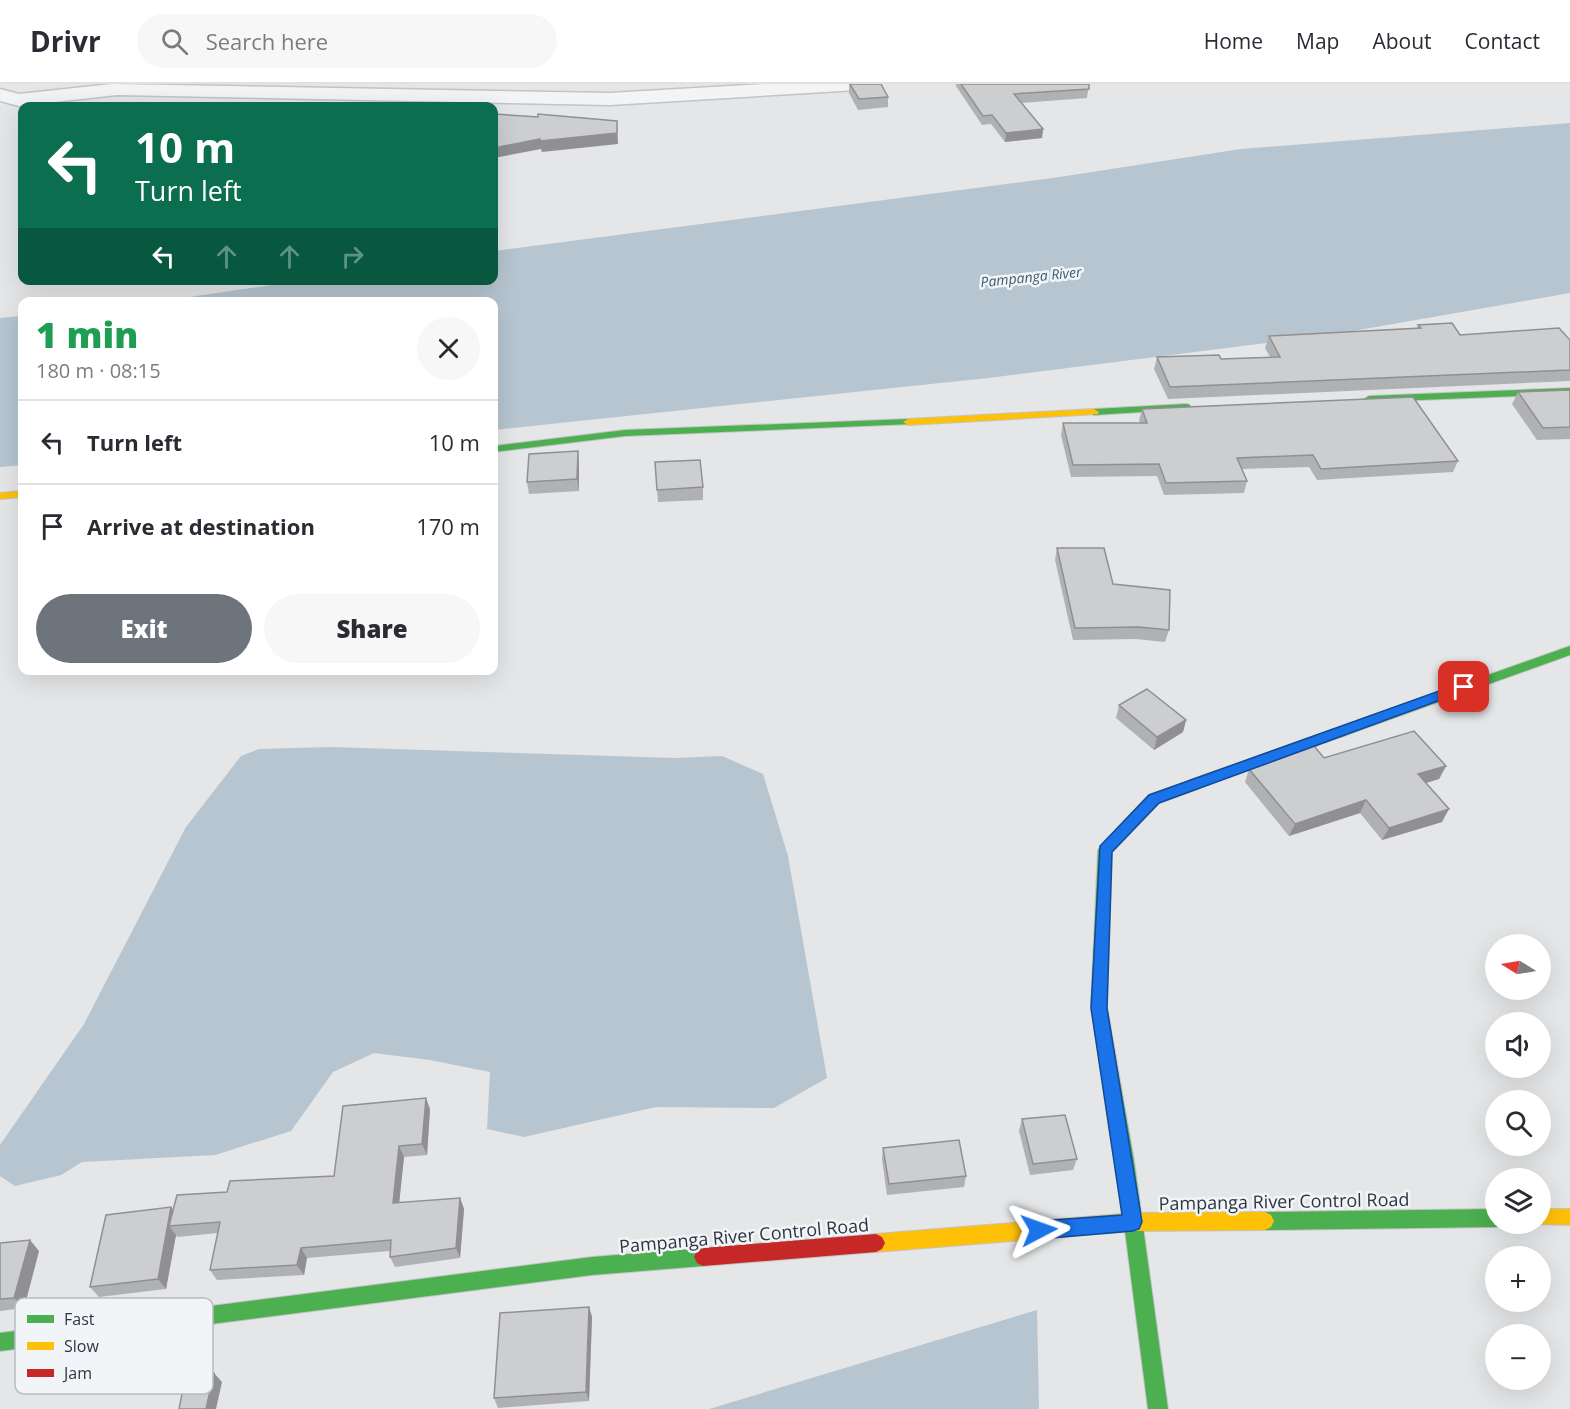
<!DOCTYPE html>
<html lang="en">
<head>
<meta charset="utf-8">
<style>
	:root { --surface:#fff; --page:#f7f7f7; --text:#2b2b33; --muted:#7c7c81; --line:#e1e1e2; --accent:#6d747b }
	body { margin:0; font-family:"Open Sans",sans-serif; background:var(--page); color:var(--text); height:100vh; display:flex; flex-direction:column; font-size:22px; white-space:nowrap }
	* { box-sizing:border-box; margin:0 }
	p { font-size:20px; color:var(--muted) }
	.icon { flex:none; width:33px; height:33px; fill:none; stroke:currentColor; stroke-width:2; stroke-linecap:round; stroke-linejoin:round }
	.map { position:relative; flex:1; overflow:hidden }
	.sheet { position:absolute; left:18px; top:213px; width:480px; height:378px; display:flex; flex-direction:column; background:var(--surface); border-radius:12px; box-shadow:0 6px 24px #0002 }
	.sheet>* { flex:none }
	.top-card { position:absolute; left:18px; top:18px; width:480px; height:183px; border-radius:12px; box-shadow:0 6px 24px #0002; background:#0b6e4f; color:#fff; overflow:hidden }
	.needle { width:39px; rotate:281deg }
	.buttons { position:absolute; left:1485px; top:850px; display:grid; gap:12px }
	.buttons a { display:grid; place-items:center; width:66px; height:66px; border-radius:50%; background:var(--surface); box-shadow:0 6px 24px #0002; font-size:30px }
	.pin { position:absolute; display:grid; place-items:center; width:51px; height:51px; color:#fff; margin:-26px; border-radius:12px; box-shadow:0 3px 9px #0006 }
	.me { position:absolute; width:66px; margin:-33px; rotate:86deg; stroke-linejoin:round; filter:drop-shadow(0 0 4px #0008) }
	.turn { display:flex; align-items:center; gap:21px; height:126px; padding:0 18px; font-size:27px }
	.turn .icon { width:78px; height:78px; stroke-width:2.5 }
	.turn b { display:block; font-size:42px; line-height:51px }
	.lanes { display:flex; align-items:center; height:57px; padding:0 18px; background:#0003; justify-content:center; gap:30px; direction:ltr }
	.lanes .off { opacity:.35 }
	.round { display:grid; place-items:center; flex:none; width:63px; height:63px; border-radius:32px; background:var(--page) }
	.overview { display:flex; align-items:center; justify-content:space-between; height:102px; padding:0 18px }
	h1 { font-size:36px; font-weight:800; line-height:45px; color:#1e9e55 }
	.button { display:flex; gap:12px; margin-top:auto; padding:12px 18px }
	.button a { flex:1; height:69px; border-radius:36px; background:var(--accent); color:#fff; font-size:24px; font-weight:800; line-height:69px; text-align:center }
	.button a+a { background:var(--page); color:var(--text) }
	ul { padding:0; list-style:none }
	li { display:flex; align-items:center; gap:18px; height:84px; padding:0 18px; border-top:2px solid var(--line) }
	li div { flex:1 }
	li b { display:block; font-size:22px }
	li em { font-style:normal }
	header { display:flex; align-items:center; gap:36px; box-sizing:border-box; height:84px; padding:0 30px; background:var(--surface); border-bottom:2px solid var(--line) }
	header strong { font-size:28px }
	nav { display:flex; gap:33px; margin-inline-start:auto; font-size:21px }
	.search { width:420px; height:54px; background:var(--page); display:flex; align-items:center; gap:15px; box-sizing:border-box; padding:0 21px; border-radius:33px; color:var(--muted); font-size:22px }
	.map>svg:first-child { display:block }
</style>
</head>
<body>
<header>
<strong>Drivr</strong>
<div class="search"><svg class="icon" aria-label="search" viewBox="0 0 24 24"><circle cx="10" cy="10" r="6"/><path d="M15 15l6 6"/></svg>Search here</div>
<nav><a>Home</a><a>Map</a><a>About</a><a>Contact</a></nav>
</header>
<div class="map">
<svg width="1570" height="1325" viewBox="0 0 1570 1325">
	<rect width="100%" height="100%" fill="#e4e6e8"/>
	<!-- water -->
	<g fill="#b6c5d0">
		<path d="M1570 39V209L1330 251 988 294 494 346V218H155L300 197 494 196V167L1053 94 1241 65Z"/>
		<path d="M22 232V381L0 383V234Z"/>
		<path d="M330 663 676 674 722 672 763 690 788 772 827 994 774 1024 656 1023 524 1053 487 1045 490 988 430 976 374 969 333 988 291 1047 215 1071 82 1078 61 1091 15 1102 0 1092V1061L84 940 186 743 241 672 259 665Z"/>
		<path d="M1037 1226 1039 1325H709Z"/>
	</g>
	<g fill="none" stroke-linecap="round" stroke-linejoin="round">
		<defs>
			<path id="street" d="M112 0 610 9 765 0H866L857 6 610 21 117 11 19 22 0 17V5L19 10Z"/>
			<g id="fast">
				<path d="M1570 304V310L1369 318 1364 315 1369 312Z"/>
				<path d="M1186 320 1190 321V325L1094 331 1089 328 1094 325Z"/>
				<path d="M908 335 913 338 912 340 625 352 494 368V362L625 346Z"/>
				<path d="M1570 562V571L1346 651 1341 653 1334 648 1336 645Z"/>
				<path d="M1195 695 1200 696 1202 700 1200 704 1159 719 1112 768 1107 923 1134 1077 1168 1325H1148L1116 1077 1091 923 1098 766 1149 711Z"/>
				<path d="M1496 1125V1140H1502L1496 1143 1265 1146 1259 1143 1256 1137 1259 1131 1265 1128Z"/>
				<path d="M703 1164 709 1167 712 1173 709 1179 703 1182 592 1191 0 1267V1249L592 1173Z"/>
			</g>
			<g id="slow">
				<path d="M1094 325 1099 328 1098 330 908 341 903 338 908 335Z"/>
				<path d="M22 407V413L0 415V409Z"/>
				<path d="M1540 1125H1570V1141L1536 1140H1540Z"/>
				<path d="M1265 1128 1271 1131 1274 1137 1271 1143 1265 1146 1133 1147 876 1168 870 1165 867 1159 870 1153 876 1150 1133 1129Z"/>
			</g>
			<g id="jam">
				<path d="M1341 643 1346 645 1348 648 1346 651 1195 705 1190 704 1188 700 1190 696Z"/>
				<path d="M876 1150 882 1153 885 1159 882 1165 876 1168 703 1182 697 1179 694 1173 697 1167 703 1164Z"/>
			</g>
		</defs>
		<!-- street casing -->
		<use href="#street" stroke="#c2c4c6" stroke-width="3"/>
		<!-- fast casing -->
		<use href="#fast" stroke="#c2c4c6" stroke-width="2"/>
		<!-- slow casing -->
		<use href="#slow" stroke="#c2c4c6" stroke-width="2"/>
		<!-- jam casing -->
		<use href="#jam" stroke="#c2c4c6" stroke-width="2"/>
		<!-- street -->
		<use href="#street" fill="#f3f4f5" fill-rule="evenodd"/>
		<!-- fast -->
		<use href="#fast" fill="#4caf50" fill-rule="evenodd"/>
		<!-- slow -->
		<use href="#slow" fill="#ffc107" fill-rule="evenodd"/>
		<!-- jam -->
		<use href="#jam" fill="#c62828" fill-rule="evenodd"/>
	</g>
	<!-- wall -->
	<g fill="#b0b1b3">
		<path d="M849 0H881L888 13V23L858 26 849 9Z"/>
		<path d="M956 0H1089L1087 14 1021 19 1043 45 1042 54 1005 58 991 40 982 41 956 2Z"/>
		<path d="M1418 241 1460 251 1570 256V297L1168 315 1154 285 1157 273 1221 275 1270 273 1265 264 1269 252 1417 244Z"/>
		<path d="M1570 306V355L1537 356 1512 320 1518 308Z"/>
		<path d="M1142 325 1458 377 1453 388 1317 396 1309 383 1242 385 1247 397 1244 409 1164 411 1157 392 1071 393 1061 351 1063 339H1140L1139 336Z"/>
		<path d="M578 367 579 380V407L529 410 527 398Z"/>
		<path d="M703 403V416L658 418 657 406Z"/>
		<path d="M1057 464 1113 500 1169 546 1165 558 1136 555 1073 556 1055 476Z"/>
		<path d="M1119 621 1186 636 1183 648 1154 666 1116 634Z"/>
		<path d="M1324 674 1446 682 1439 695 1426 699 1442 738 1382 756 1360 729 1289 752 1245 698 1249 685Z"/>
		<path d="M430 1025 427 1071 404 1073 399 1119 460 1114 464 1125 460 1174 395 1183 390 1173V1167L307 1174 304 1191 217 1196 210 1186 218 1149 177 1153 176 1151 166 1205 99 1213 90 1203 173 1126 227 1108 334 1092Z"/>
		<path d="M1022 1035 1077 1075 1073 1086 1030 1091 1019 1047Z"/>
		<path d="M883 1064 966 1092 964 1103 887 1111 882 1075Z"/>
		<path d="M0 1159 39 1167 24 1224 0 1227Z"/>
		<path d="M589 1223 592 1233 589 1317 498 1324 494 1314Z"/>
	</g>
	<!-- shaded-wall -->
	<g fill="#909092">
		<path d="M617 37 618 60 542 68 541 65 494 74V64L540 55Z"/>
		<path d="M1043 45 1042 54 1005 58 1006 49Z"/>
		<path d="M578 367 579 380V407L577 395Z"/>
		<path d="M1186 636 1183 648 1154 666 1157 653Z"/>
		<path d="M1446 682 1439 695 1412 703 1418 690Z"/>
		<path d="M1366 716 1360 729 1289 752 1295 740Z"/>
		<path d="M1449 725 1442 738 1382 756 1389 744Z"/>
		<path d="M426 1014 430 1025 427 1071 422 1060Z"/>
		<path d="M399 1062 404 1073 398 1130 393 1119Z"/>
		<path d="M460 1114 464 1125 460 1174 456 1164Z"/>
		<path d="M171 1123 179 1134 169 1142 176 1151 166 1205 158 1195Z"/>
		<path d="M30 1156 39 1167 24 1224 14 1214Z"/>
		<path d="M301 1164 307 1174 304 1191 297 1181Z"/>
		<path d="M589 1223 592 1233 589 1317 586 1308Z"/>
		<path d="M214 1289 222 1298 216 1325H206Z"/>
	</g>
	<!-- building -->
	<g fill="#cdced0" stroke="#909092" stroke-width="1.5">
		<path d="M850 0H881L888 13 859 15Z"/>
		<path d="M961 0H1089V5L1014 10 1043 45 1006 49 992 31 983 32Z"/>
		<path d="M408 19 439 20 437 22H406Z"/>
		<path d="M494 30 538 33V30L617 37V49L540 57V55L494 64Z"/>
		<path d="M1452 239 1460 251 1559 244 1570 256V286L1170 303 1157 273 1219 271 1221 275 1280 273 1269 252 1421 244 1418 241Z"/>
		<path d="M1570 306V343L1543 344 1518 308Z"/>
		<path d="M1413 313 1458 377 1321 385 1313 371 1237 374 1247 397 1166 399 1159 380 1073 381 1063 339H1147L1142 325Z"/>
		<path d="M578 367 577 395 527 398 529 370Z"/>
		<path d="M700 376 703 403 657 406 655 378Z"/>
		<path d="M1057 464H1104L1113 500 1170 506 1169 546 1139 543 1075 544Z"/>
		<path d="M1147 605 1186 636 1157 653 1119 621Z"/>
		<path d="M1414 647 1446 682 1418 690 1449 725 1389 744 1366 716 1295 740 1249 685 1314 662 1324 674Z"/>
		<path d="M426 1014 422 1060 399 1062 393 1119 460 1114 456 1164 390 1173 391 1156 301 1164 297 1181 210 1186 220 1138 169 1142 177 1111 227 1108 230 1097 334 1092 343 1022Z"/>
		<path d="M1065 1031 1077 1075 1033 1080 1022 1035Z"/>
		<path d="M959 1056 966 1092 889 1100 883 1064Z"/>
		<path d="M171 1123 158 1195 90 1203 106 1131Z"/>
		<path d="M30 1156 14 1214 0 1215V1159Z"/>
		<path d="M589 1223 586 1308 494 1314 500 1229Z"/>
		<path d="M214 1289 206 1325H179L186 1291Z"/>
	</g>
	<!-- route -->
	<path fill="#1a73e8" stroke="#114b97" stroke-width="1.5" d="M1464 598 1470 603 1468 606 1159 719 1112 768 1107 924 1142 1138 1139 1145 1133 1147 1039 1155 1032 1152 1030 1146 1032 1140 1039 1137 1122 1131 1091 924 1100 762 1149 711Z"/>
	<g text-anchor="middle" stroke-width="5" stroke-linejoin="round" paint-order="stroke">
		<!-- far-water labels -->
		<g font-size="14" font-style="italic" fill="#3b586f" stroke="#f2f5f7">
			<text transform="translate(1031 193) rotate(-6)" y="5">Pampanga River</text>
		</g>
		<!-- near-street labels -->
		<g font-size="18" fill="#2d3640" stroke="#f2f5f7">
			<text transform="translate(1284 1118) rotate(-1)" y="6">Pampanga River Control Road</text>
			<text transform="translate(744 1152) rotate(-5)" y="6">Pampanga River Control Road</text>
		</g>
	</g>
	<!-- legend -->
	<rect x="15" y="1214" width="198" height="96" rx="9" fill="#f2f5f7" stroke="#b7bcc0" stroke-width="1.5"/>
	<rect x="27" y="1231" width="27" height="8" fill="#4caf50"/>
	<rect x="27" y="1258" width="27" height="8" fill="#ffc107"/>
	<rect x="27" y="1285" width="27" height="8" fill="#c62828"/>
	<g font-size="16" fill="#2d3640">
		<text x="64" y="1241">Fast</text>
		<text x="64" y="1268">Slow</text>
		<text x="64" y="1295">Jam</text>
	</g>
</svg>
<div class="buttons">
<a><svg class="needle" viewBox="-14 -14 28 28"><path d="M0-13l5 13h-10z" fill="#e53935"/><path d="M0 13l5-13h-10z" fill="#7c7c81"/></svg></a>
<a><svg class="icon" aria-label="sound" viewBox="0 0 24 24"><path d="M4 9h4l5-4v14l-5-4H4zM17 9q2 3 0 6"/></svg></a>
<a><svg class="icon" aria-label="search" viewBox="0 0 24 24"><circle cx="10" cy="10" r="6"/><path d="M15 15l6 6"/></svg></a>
<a><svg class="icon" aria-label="layers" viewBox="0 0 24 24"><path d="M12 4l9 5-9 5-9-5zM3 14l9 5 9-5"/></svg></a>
<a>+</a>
<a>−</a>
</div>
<div class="pin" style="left:1464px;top:603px;background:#d93025"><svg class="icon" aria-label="arrive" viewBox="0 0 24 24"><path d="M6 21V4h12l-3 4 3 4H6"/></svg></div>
<svg class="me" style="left:1039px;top:1146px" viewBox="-20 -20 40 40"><path d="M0-17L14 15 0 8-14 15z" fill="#1a73e8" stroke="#fff" stroke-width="4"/></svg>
<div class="top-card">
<div class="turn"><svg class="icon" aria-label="left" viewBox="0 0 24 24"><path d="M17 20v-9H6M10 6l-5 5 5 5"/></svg><div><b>10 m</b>Turn left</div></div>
<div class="lanes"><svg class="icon" aria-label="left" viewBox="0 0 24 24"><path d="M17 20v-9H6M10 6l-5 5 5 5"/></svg><svg class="icon off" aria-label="ahead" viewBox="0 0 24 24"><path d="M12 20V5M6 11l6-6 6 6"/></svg><svg class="icon off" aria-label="ahead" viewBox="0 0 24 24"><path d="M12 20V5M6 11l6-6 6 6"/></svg><svg class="icon off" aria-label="right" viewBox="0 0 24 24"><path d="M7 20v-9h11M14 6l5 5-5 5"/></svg></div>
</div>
<section class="sheet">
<div class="overview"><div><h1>1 min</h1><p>180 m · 08:15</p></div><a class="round"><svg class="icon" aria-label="close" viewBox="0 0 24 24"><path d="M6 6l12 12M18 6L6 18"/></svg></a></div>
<ul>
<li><svg class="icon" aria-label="left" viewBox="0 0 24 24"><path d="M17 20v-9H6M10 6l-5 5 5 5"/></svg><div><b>Turn left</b></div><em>10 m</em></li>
<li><svg class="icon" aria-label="arrive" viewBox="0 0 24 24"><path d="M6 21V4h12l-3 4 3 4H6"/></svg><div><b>Arrive at destination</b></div><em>170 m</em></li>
</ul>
<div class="button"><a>Exit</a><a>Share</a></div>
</section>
</div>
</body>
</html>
